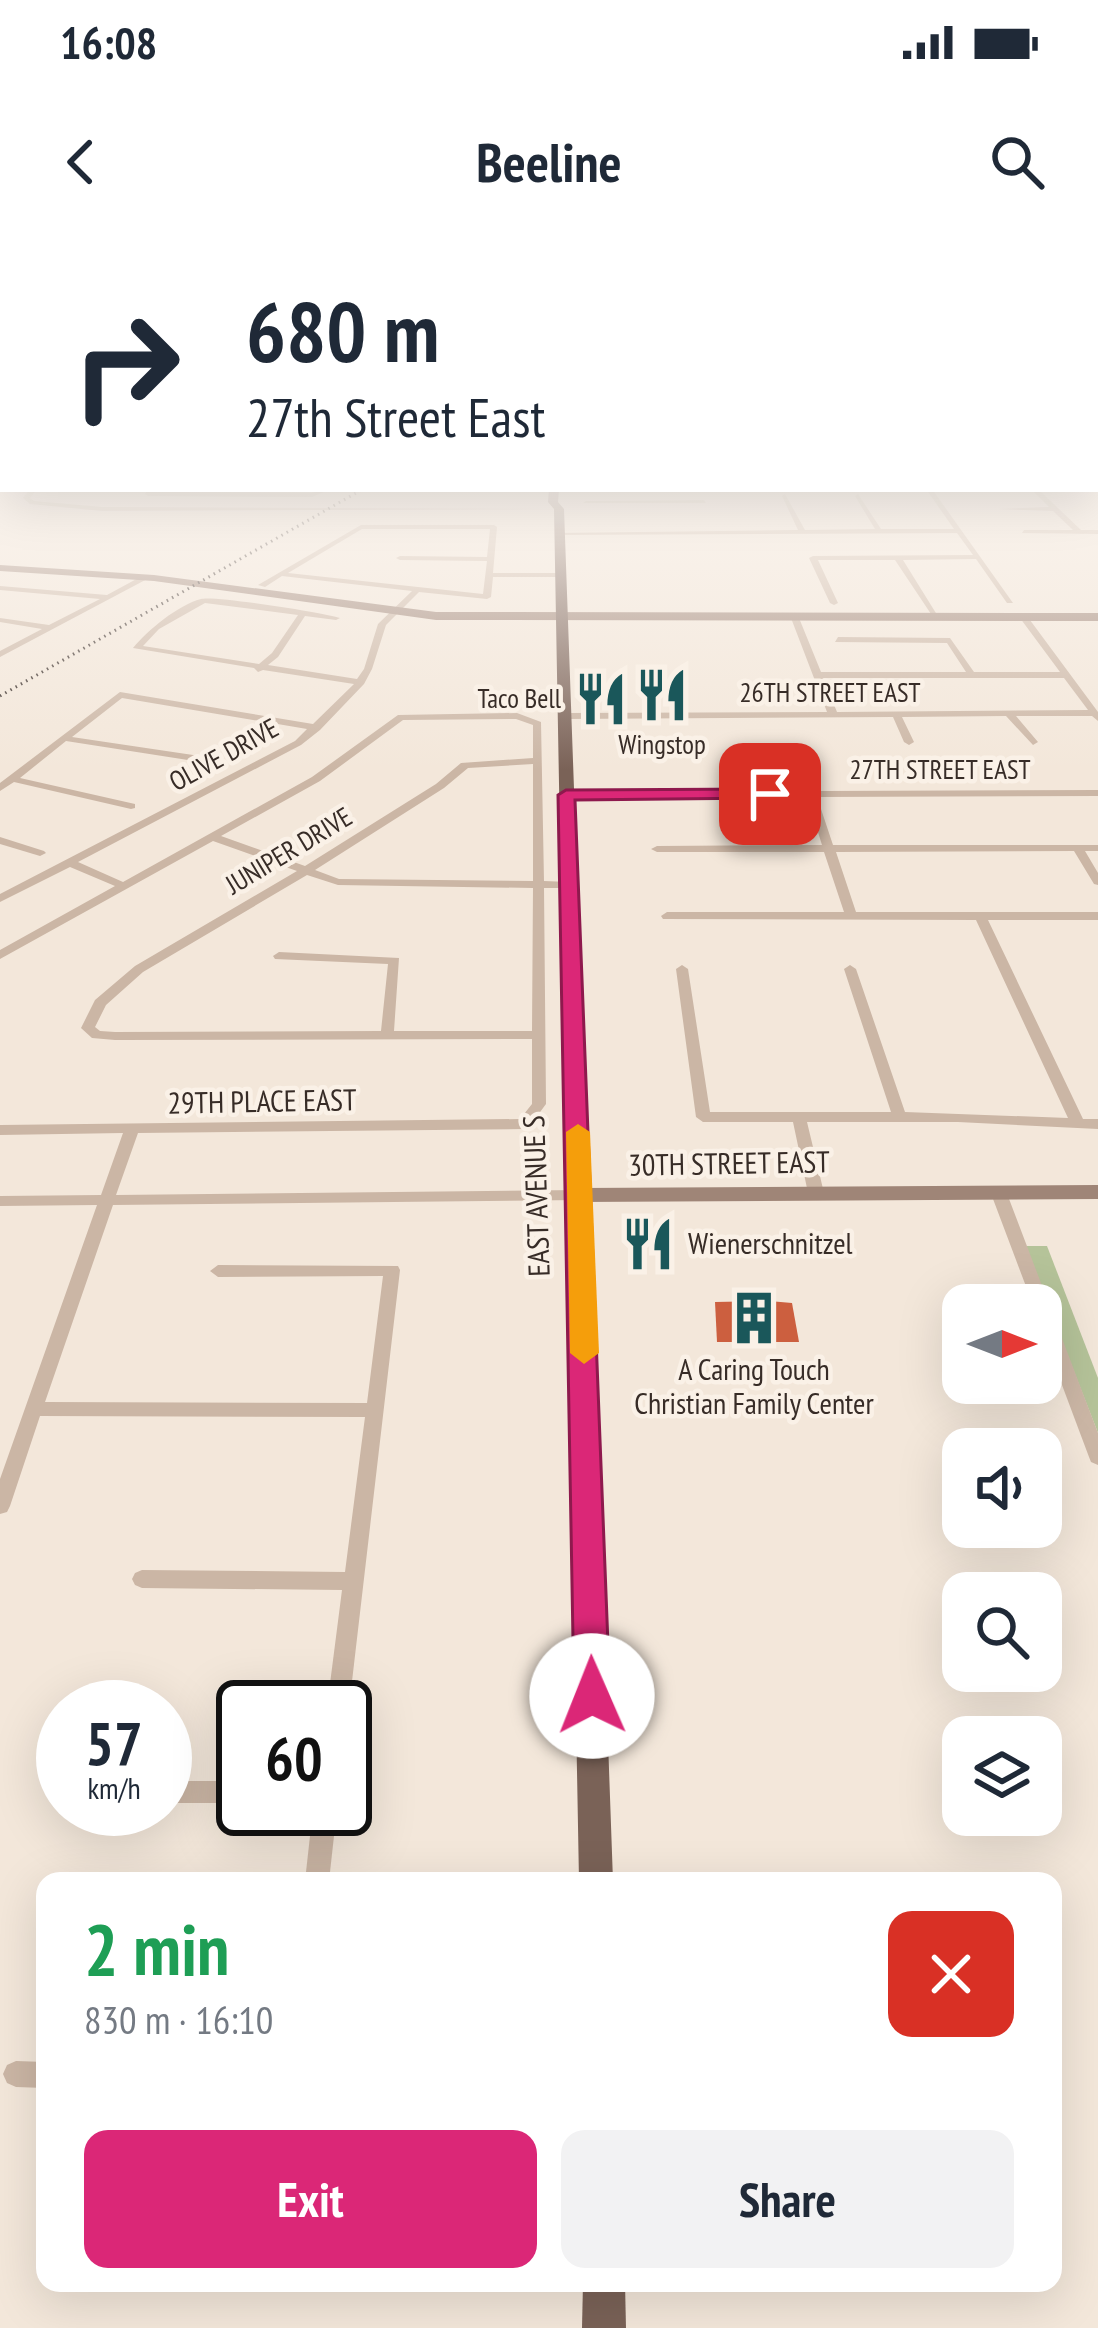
<!DOCTYPE html>
<html lang="en">
<head>
<meta charset="utf-8">
<style>
	:root { --surface:#fff; --page:#f2f2f3; --text:#1f2937; --muted:#747a83; --accent:#db2777 }
	body { margin:0; font-family:"PT Sans Narrow",sans-serif; background:var(--page); color:var(--text); height:100vh; display:flex; flex-direction:column; font-size:45px; white-space:nowrap }
	* { box-sizing:border-box; margin:0 }
	p { font-size:39px; color:var(--muted) }
	.icon { flex:none; width:66px; height:66px; fill:none; stroke:currentColor; stroke-width:2; stroke-linecap:round; stroke-linejoin:round }
	.map { position:relative; flex:1; overflow:hidden }
	.panel { position:absolute; left:36px; top:1632px; width:1026px; height:420px; display:flex; flex-direction:column; background:var(--surface); border-radius:24px; box-shadow:0 12px 48px #0002 }
	.panel>* { flex:none }
	.top-card { position:absolute; left:0px; top:0px; width:1098px; height:252px; box-shadow:0 12px 48px #0002; background:#fff; color:var(--text); overflow:hidden }
	.needle { width:78px; rotate:90deg }
	.fabs { position:absolute; left:942px; top:1044px; display:grid; gap:24px }
	.fabs a { display:grid; place-items:center; width:120px; height:120px; border-radius:24px; background:var(--surface); box-shadow:0 12px 48px #0002; font-size:60px }
	.speed { position:absolute; left:36px; top:1440px; display:flex; gap:24px; font-size:60px; font-weight:700; text-align:center }
	.speed>* { display:grid; place-content:center; width:156px; height:156px; border-radius:50%; background:var(--surface); box-shadow:0 12px 48px #0002; line-height:1 }
	.speed small { font-size:30px; font-weight:400 }
	.speed .limit { border:6px solid #111; border-radius:18px; background:#fff; color:#111 }
	.pin { position:absolute; display:grid; place-items:center; width:102px; height:102px; color:#fff; margin:-51px; border-radius:24px; box-shadow:0 6px 18px #0006 }
	.me { position:absolute; width:132px; margin:-66px; rotate:359deg; stroke-linejoin:round; filter:drop-shadow(0 0 9px #0008) }
	.turn { display:flex; align-items:center; gap:42px; height:252px; padding:0 48px; font-size:54px }
	.turn .icon { width:156px; height:156px; stroke-width:2.5 }
	.turn b { display:block; font-size:84px; line-height:102px }
	.round { display:grid; place-items:center; flex:none; width:126px; height:126px; border-radius:24px; background:var(--page) }
	.summary { display:flex; align-items:center; justify-content:space-between; height:204px; padding:0 48px }
	h1 { font-size:72px; font-weight:700; line-height:90px; color:#1e9e55 }
	.button { display:flex; gap:24px; margin-top:auto; padding:24px 48px }
	.button a { flex:1; height:138px; border-radius:24px; background:var(--accent); color:#fff; font-size:48px; font-weight:700; line-height:138px; text-align:center }
	.button a+a { background:var(--page); color:var(--text) }
	.status { display:flex; justify-content:space-between; align-items:center; height:84px; padding:0 60px; background:var(--surface); direction:ltr }
	.status svg { height:33px; fill:currentColor }
	header { display:flex; justify-content:space-between; align-items:center; height:156px; padding:0 48px; background:var(--surface); font-size:54px; font-weight:700 }
	.map>svg:first-child { display:block }
</style>
</head>
<body>
<div class="status"><b>16:08</b><svg viewBox="0 0 49 12"><path d="M0 12V9h3v3zM5 12V6h3v6zM10 12V3h3v9zM15 12V0h3v12zM26 1h20v11H26zM47 4h2v5h-2z"/></svg></div>
<header><svg class="icon" aria-label="back" viewBox="0 0 24 24"><path d="M15 5l-7 7 7 7"/></svg>Beeline<svg class="icon" aria-label="search" viewBox="0 0 24 24"><circle cx="10" cy="10" r="6"/><path d="M15 15l6 6"/></svg></header>
<div class="map">
<svg width="1098" height="2088" viewBox="0 0 1098 2088">
	<rect width="100%" height="100%" fill="#f3e7da"/>
	<!-- green -->
	<path fill="#b5c399" d="M1025 1006H1047L1098 1138V1193Z"/>
	<!-- building -->
	<path fill="#cc5f3f" d="M769 1061 792 1063 799 1102H717L715 1062Z"/>
	<g fill="none" stroke-linecap="round" stroke-linejoin="round">
		<!-- street -->
		<g fill="#cbb6a5" fill-rule="evenodd">
			<rect x="1095" y="244" width="3" height="4"/>
			<path d="M30 249H37L30 258 34 261 102 267 562 269 102 271 30 264 23 258Z"/>
			<path d="M148 249H154L152 252 311 253 331 249 312 257 148 256 145 254Z"/>
			<path d="M926 249H932L1013 363H1007L976 319 903 320 939 378 935 380 895 320H818L838 363 834 365 830 363 809 318 813 316 973 315 957 293 559 295 555 293 798 290 782 256 785 254 805 290 875 289 855 256 858 254 881 289H954Z"/>
			<path d="M1031 249H1038L1081 290H1098V294L1022 293 1024 290H1073L1053 271 998 269 1049 267Z"/>
			<path d="M704 260 706 263H583L586 261Z"/>
			<path d="M361 285H494L497 287 493 333H560L564 335 560 337H493L491 357 487 359 419 352 386 385 372 429 364 444 320 490 301 505 78 622 123 642 312 537 398 475 517 473 541 482 544 641 569 642 575 645 569 648H544L546 864 529 887 524 889 138 893 116 955 580 950 588 955 580 960 113 965 45 1162 367 1163 383 1036 218 1037 210 1031 218 1025 398 1026 400 1030 349 1467 345 1475V1467H327L342 1350 142 1348 135 1345 132 1339 135 1333 142 1330 345 1332 365 1177 40 1176 10 1266 7 1272 0 1274V1239L97 965 0 966V956L101 955 123 893 0 895V885L520 879 532 864V799L115 800 92 798 81 788 95 760 135 726 297 631 213 601 0 719V710L115 646 70 627 0 662V654L295 501 307 489 122 458 72 497 220 519 225 522 220 525 66 501 20 538 135 564V568L131 569 14 542 0 551V543L120 452 313 484 354 444 263 430 258 432 254 428 133 408C148 390 178 365 201 359 212 355 326 373 340 378L336 380 305 376 278 417 268 425 357 439 364 429 378 384 412 351 282 336 265 347 258 345ZM362 289H490L487 317 400 316 396 318 400 320 487 321 483 354 288 333ZM205 363 298 375 272 413 259 424 143 406 159 389ZM516 479 533 485V518L461 523 436 544 305 626 221 596 320 541 403 480ZM533 524V641L339 639 315 630 444 548 468 528ZM307 635 338 645 533 648 532 791H394L399 718 279 712 273 716 275 719 388 724 381 791 115 792 100 791 95 787 106 765 143 732Z"/>
			<path d="M142 336 149 338 0 417V411L42 389 0 382V378L49 385 100 359 0 350V346L107 355Z"/>
			<path d="M795 376 799 378 821 432H966L947 403 835 402 838 397 950 398 974 432H1060L1020 378 1027 376 1098 472V481L1092 476H1016L1038 502 1033 505 1006 476 902 477 914 502 909 505 904 502 893 477 566 479 561 476 566 473 827 472 791 378ZM823 438H1064L1088 470 837 472Z"/>
			<path d="M1098 550V556L817 557 833 605H1098V611H1085L1098 633V645L1094 644 1074 611 836 612 856 672H1098V680H988L1083 879H1098V889L958 882H807L824 953 816 958 808 953 793 882H703L696 877 676 729 682 725 688 729 710 872H891L844 729 850 725 856 729 905 872 1068 878 976 680 663 679 661 676 667 672H844L824 612H657L651 609 657 606 822 605 807 557 566 558 561 555 566 552Z"/>
			<path d="M0 597 44 611 46 613 40 616 0 604Z"/>
			<path d="M998 946 1006 951 1098 1193V1225L1091 1222 1089 1217 1041 1089V1065H1033L990 951Z"/>
			<rect x="165" y="1541" width="78" height="22"/>
			<path d="M313 1569H337L329 1641H305Z"/>
			<path d="M16 1821 45 1822V1848L16 1847 7 1843 3 1834 7 1825Z"/>
		</g>
		<!-- secondary -->
		<g fill="#9f8577" fill-rule="evenodd">
			<path d="M0 325 154 335 436 372 1098 373V381L436 380 154 341 0 331Z"/>
			<path d="M1098 945V959L580 962 569 955 580 948Z"/>
		</g>
		<!-- primary -->
		<g fill="#7a6257" fill-rule="evenodd">
			<path d="M549 249H559L558 262 564 269 613 1641H579L554 269 548 262Z"/>
			<path d="M583 2043H625L626 2088H582Z"/>
		</g>
		<!-- rail -->
		<path stroke="#372c27" stroke-width="3" stroke-dasharray="1.5 4.5" stroke-linecap="butt" d="M0 456 363 249"/>
	</g>
	<!-- sky -->
	<linearGradient id="sky" x2="0" y2="1"><stop stop-color="#7bb2d2"/><stop offset="0.45" stop-color="#faf4ee"/><stop offset="1" stop-color="#faf4ee" stop-opacity="0"/></linearGradient>
	<rect width="1098" height="530" fill="url(#sky)"/>
	<!-- route -->
	<path fill="#db2777" stroke="#8e194d" stroke-width="3" d="M770 549 776 551V558L575 560 610 1456 605 1468 592 1473 579 1468 574 1456 558 555 566 550Z"/>
	<!-- slow -->
	<path fill="#f59e0b" d="M578 884 590 892 599 1113 584 1124 570 1113 566 892Z"/>
	<!-- icons -->
	<defs>
		<symbol id="restaurant-bare" viewBox="-9 -9 18 18"><path d="M-5-6h1v4h1v-4h1v4h1v-4h1v5L-1.5 .5V6h-2V.5L-5-1ZM5-6V6H3V1.5H1.5Q1.5-4 5-6Z" fill="#1a575a" stroke="#faf1e7" stroke-width="2.5" paint-order="stroke"/></symbol>
		<symbol id="building-bare" viewBox="-9 -9 18 18"><path d="M-4-6H4V6H1V3H-1V6H-4ZM-2.5-4.3h1.7v1.8h-1.7ZM.8-4.3h1.7v1.8H.8ZM-2.5-1h1.7V.8h-1.7ZM.8-1h1.7V.8H.8Z" fill="#1a575a" stroke="#faf1e7" stroke-width="2.5" paint-order="stroke"/></symbol>
	</defs>
	<g fill-rule="evenodd">
		<use href="#restaurant-bare" x="624" y="417" width="76" height="76"/>
		<use href="#restaurant-bare" x="563" y="421" width="76" height="76"/>
		<use href="#restaurant-bare" x="610" y="966" width="76" height="76"/>
		<use href="#building-bare" x="716" y="1040" width="76" height="76"/>
	</g>
	<g text-anchor="middle" stroke-width="9" stroke-linejoin="round" paint-order="stroke">
		<!-- far-street labels -->
		<g font-size="27" fill="#372c27" stroke="#faf1e7">
			<text x="830" y="462">26TH STREET EAST</text>
			<text transform="translate(224 515) rotate(-29)" y="9">OLIVE DRIVE</text>
			<text x="940" y="539">27TH STREET EAST</text>
			<text transform="translate(289 611) rotate(-31)" y="9">JUNIPER DRIVE</text>
		</g>
		<!-- far-poi labels -->
		<g font-size="27" fill="#372c27" stroke="#faf1e7" text-anchor="end">
			<text x="561" y="468">Taco Bell</text>
			<text x="662" y="514" text-anchor="middle">Wingstop</text>
		</g>
		<!-- street labels -->
		<g font-size="30" fill="#372c27" stroke="#faf1e7">
			<text transform="translate(262 862) rotate(-1)" y="10">29TH PLACE EAST</text>
			<text transform="translate(729 924) rotate(-1)" y="10">30TH STREET EAST</text>
			<text transform="translate(537 956) rotate(-92)" y="10">EAST AVENUE S</text>
		</g>
		<!-- poi labels -->
		<g font-size="30" fill="#372c27" stroke="#faf1e7" text-anchor="start">
			<text x="688" y="1014">Wienerschnitzel</text>
			<text x="754" y="1140" text-anchor="middle">A Caring Touch<tspan x="754" dy="34">Christian Family Center</tspan></text>
		</g>
	</g>
</svg>
<div class="fabs">
<a><svg class="needle" viewBox="-14 -14 28 28"><path d="M0-13l5 13h-10z" fill="#e53935"/><path d="M0 13l5-13h-10z" fill="#747a83"/></svg></a>
<a><svg class="icon" aria-label="sound" viewBox="0 0 24 24"><path d="M4 9h4l5-4v14l-5-4H4zM17 9q2 3 0 6"/></svg></a>
<a><svg class="icon" aria-label="search" viewBox="0 0 24 24"><circle cx="10" cy="10" r="6"/><path d="M15 15l6 6"/></svg></a>
<a><svg class="icon" aria-label="layers" viewBox="0 0 24 24"><path d="M12 4l9 5-9 5-9-5zM3 14l9 5 9-5"/></svg></a>
</div>
<div class="speed"><div>57<small>km/h</small></div><div class="limit">60</div></div>
<div class="pin" style="left:770px;top:554px;background:#d93025"><svg class="icon" aria-label="arrive" viewBox="0 0 24 24"><path d="M6 21V4h12l-3 4 3 4H6"/></svg></div>
<svg class="me" style="left:592px;top:1456px" viewBox="-20 -20 40 40"><circle r="19" fill="#fff"/><path d="M0-13L10 11 0 6-10 11z" fill="#db2777"/></svg>
<div class="top-card">
<div class="turn"><svg class="icon" aria-label="right" viewBox="0 0 24 24"><path d="M7 20v-9h11M14 6l5 5-5 5"/></svg><div><b>680 m</b>27th Street East</div></div>
</div>
<section class="panel">
<div class="summary"><div><h1>2 min</h1><p>830 m · 16:10</p></div><a class="round" style="background:#d93025;color:#fff"><svg class="icon" aria-label="close" viewBox="0 0 24 24"><path d="M6 6l12 12M18 6L6 18"/></svg></a></div>
<div class="button"><a>Exit</a><a>Share</a></div>
</section>
</div>
</body>
</html>
